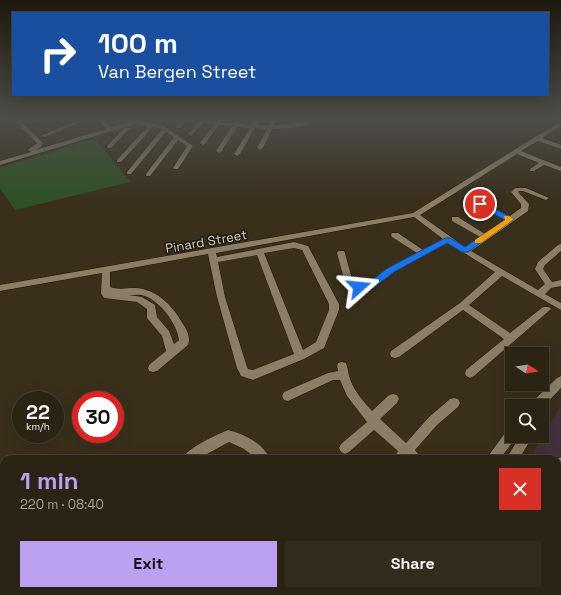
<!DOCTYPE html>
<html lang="en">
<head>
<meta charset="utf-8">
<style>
	:root { --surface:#2b2314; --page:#332b1d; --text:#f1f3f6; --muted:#a6a4a0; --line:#474034; --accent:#bca0f2 }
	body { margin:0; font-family:"Space Grotesk",sans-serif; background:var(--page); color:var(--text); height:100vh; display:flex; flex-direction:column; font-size:15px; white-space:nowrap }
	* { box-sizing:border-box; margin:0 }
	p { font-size:13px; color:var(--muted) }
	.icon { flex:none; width:22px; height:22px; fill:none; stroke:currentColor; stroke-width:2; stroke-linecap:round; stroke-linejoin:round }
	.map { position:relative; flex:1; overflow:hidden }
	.drawer { position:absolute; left:0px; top:455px; width:561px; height:140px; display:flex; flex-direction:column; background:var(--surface); border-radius:12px 12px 0 0; box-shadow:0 4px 16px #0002,0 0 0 1px var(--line) }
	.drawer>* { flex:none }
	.top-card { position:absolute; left:12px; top:12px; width:537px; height:84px; border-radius:0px; box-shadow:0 4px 16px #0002,0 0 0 1px var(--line); background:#1a4fa0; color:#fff; overflow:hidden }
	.needle { width:26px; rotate:102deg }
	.buttons { position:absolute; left:505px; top:347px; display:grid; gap:8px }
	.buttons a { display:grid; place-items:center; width:44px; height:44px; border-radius:0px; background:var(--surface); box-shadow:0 4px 16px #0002,0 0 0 1px var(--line); font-size:20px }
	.speed { position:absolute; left:12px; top:391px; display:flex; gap:8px; font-size:20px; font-weight:700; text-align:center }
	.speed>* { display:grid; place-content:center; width:52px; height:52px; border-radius:50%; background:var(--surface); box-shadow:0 4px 16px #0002,0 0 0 1px var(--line); line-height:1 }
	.speed small { font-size:10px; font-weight:400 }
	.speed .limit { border:6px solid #d22; background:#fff; color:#111 }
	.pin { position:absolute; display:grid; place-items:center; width:34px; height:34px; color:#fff; margin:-17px; border:2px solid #fff; border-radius:50%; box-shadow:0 1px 4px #0007 }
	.me { position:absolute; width:44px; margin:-22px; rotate:72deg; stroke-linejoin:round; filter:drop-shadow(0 0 3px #0008) }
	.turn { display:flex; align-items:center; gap:14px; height:84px; padding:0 20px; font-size:18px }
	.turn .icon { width:52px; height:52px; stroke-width:2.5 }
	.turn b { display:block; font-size:28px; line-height:34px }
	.round { display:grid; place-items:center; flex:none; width:42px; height:42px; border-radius:0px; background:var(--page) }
	.head { display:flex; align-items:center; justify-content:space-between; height:68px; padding:0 20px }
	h1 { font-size:24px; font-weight:600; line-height:30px; color:var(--accent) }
	.action { display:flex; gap:8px; margin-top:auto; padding:8px 20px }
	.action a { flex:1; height:46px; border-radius:0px; background:var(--accent); color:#111; font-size:16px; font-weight:600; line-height:46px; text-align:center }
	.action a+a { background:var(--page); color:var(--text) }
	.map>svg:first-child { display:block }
</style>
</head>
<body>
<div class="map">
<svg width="561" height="595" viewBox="0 0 561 595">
	<rect width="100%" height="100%" fill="#392f1b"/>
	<!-- education -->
	<path fill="#42323e" d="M561 405V583L557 579V459H530Z"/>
	<!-- green -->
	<path fill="#2e5225" d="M95 138 130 182 15 210 0 188V168Z"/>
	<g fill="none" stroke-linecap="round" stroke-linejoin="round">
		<defs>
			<g id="minor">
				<path d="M12 118H18L43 143 41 147 35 150 106 129 99 121 93 118 103 119 111 127 142 118H150L141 122 164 126 193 146 178 169H174L173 168 187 146 178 140 150 176H146V174L174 137 166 132 131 174H127V172L162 129 153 127 121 162H117V160L148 126 135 124 0 165V161L31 152 28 150 29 149 37 143Z"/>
				<path d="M39 118H48L29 124 26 122Z"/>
				<path d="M83 118H90L45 137 40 136Z"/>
				<path d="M165 118H172L169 120Z"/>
				<path d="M183 118 200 119 207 118 205 120 216 121 219 119 221 122 234 123 237 118H243L239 124 251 125 255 118H261L257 125H269L272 118H278L274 125 309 122 312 124 293 128 272 129 263 148 260 150 257 148 267 129 255 128 240 154 237 156 234 154 250 128 237 127 221 152 219 153 216 151 232 126 219 125 205 144 203 145 200 143 214 124 203 123 191 136 188 134 198 122 186 121 180 128H176L175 127Z"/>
				<path d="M561 122V126L542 138 561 145V149L538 141 521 151 561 167V171L544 165 534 171H530V169L539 163 517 154 420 215 465 247 480 237 452 221V217H458L485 234 505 219 478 205V203H482L510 216 521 208V204L511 192 515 188H526L549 198 546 200 523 191H519L518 192 529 204 528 211 471 251 538 290 545 284 535 269 538 262 558 245 561 244V251L545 265 543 269 552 282 561 280V286L551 288 545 294 561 303V310L502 276 469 305 510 333 543 307H549L551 309 474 376 470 378 466 376 465 373 466 370 504 339 463 310 399 357 395 358 391 357 390 354 391 351 460 303 495 272 448 243 394 272 377 285 365 290 352 288 345 283 337 253 338 251H344L345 253 352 279 357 283 364 284 371 281 388 268 417 253 392 237 391 235 392 233H398L423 250 443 239 414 217 216 253 217 257 294 242 308 246 339 304V310L324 348 304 359 253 380 241 376 237 368 217 297 208 254 110 272V287C118 290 126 288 135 288 157 289 173 306 183 324 187 330 191 338 188 345L157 371 153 372 149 371 148 368 149 365 166 351 162 336 147 318V309L137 302 104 298 101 293 102 273 0 291V285L413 213 535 137ZM294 248 302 250 329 304V310L316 342 303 350 264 253ZM257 255 294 354 253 370 248 369 247 367 225 297 218 262ZM129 295C135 295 140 294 145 296 161 302 177 324 179 340L174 344 169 331 157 317 155 305 142 297Z"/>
				<path d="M125 127 130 128 111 148H107V146Z"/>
				<path d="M342 362 346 363C348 368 348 373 350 379 354 391 364 402 372 411L389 395 393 394 397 395 399 399 397 403 380 419 406 443 429 417 450 399 454 398 458 399 460 403 458 407 437 425 415 450 419 455 421 459H393L398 451 374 430 349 452 345 454 341 452 339 448 341 444 367 422 347 396 340 380H333L288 401 284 400 282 396 284 392 328 373 338 371 337 366 338 363Z"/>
				<path d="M561 376V388L542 408V406H530L532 402 557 378Z"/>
				<path d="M512 427V436H517L500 459H486L508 429Z"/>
				<path d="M228 430C244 434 263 443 270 459H257L244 449 229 442 198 459H182C187 448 216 435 228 430Z"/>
				<path d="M520 436H533L519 459H506Z"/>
				<path d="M561 457V475L557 476 556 459Z"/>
				<path d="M557 487 561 489V505L557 503Z"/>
				<path d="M557 561 561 562V579L557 578Z"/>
				<path d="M35 591H51L52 595H36Z"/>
				<path d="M93 591H112L110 595H91Z"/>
				<path d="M254 591H274L276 595H256Z"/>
				<path d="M285 591H301L299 595H283Z"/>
				<path d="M371 591H387L385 595H369Z"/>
				<path d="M392 591H410L408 595H390Z"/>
			</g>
		</defs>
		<!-- minor casing -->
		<use href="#minor" stroke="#201704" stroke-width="1"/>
		<!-- minor -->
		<use href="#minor" fill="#8a7e67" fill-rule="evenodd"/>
	</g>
	<!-- sky -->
	<linearGradient id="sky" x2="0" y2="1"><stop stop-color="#1f1a0f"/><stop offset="0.59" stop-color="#4e4d4a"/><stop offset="1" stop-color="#4e4d4a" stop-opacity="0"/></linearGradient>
	<rect width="561" height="201" fill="url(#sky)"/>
	<!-- route -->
	<path fill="#1a73e8" stroke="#114b97" d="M480 201 514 219 468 252H462L447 243 394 272 373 288 356 289V284L368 283 388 268 445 238H450L465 247 505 220 477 205V202Z"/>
	<!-- slow -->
	<path fill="#f59e0b" d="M504 216H509L514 219 481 243H475V240L505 220Z"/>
	<g text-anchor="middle" stroke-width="3" stroke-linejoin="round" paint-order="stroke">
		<!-- street labels -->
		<g font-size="13" fill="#d7d1c5" stroke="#1c180f">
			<text transform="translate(206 241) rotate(-10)" y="5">Pinard Street</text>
		</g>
	</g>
</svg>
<div class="buttons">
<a><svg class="needle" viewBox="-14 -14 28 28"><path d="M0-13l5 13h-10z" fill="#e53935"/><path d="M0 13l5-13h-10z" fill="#a6a4a0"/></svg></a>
<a><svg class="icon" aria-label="search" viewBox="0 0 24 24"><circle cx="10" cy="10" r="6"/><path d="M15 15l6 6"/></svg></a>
</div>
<div class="speed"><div>22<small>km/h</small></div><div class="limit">30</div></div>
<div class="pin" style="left:480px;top:204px;background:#d93025"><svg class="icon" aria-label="arrive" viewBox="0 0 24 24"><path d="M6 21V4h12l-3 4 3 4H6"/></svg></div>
<svg class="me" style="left:359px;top:287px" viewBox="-20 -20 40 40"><path d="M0-17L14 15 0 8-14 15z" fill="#1a73e8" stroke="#fff" stroke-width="4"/></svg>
<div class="top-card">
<div class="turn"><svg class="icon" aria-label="right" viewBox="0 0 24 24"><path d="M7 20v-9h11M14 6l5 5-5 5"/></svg><div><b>100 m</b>Van Bergen Street</div></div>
</div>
<section class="drawer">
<div class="head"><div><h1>1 min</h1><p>220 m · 08:40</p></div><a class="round" style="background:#d93025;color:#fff"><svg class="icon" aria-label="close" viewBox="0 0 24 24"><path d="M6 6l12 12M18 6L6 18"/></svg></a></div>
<div class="action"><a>Exit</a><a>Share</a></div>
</section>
</div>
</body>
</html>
